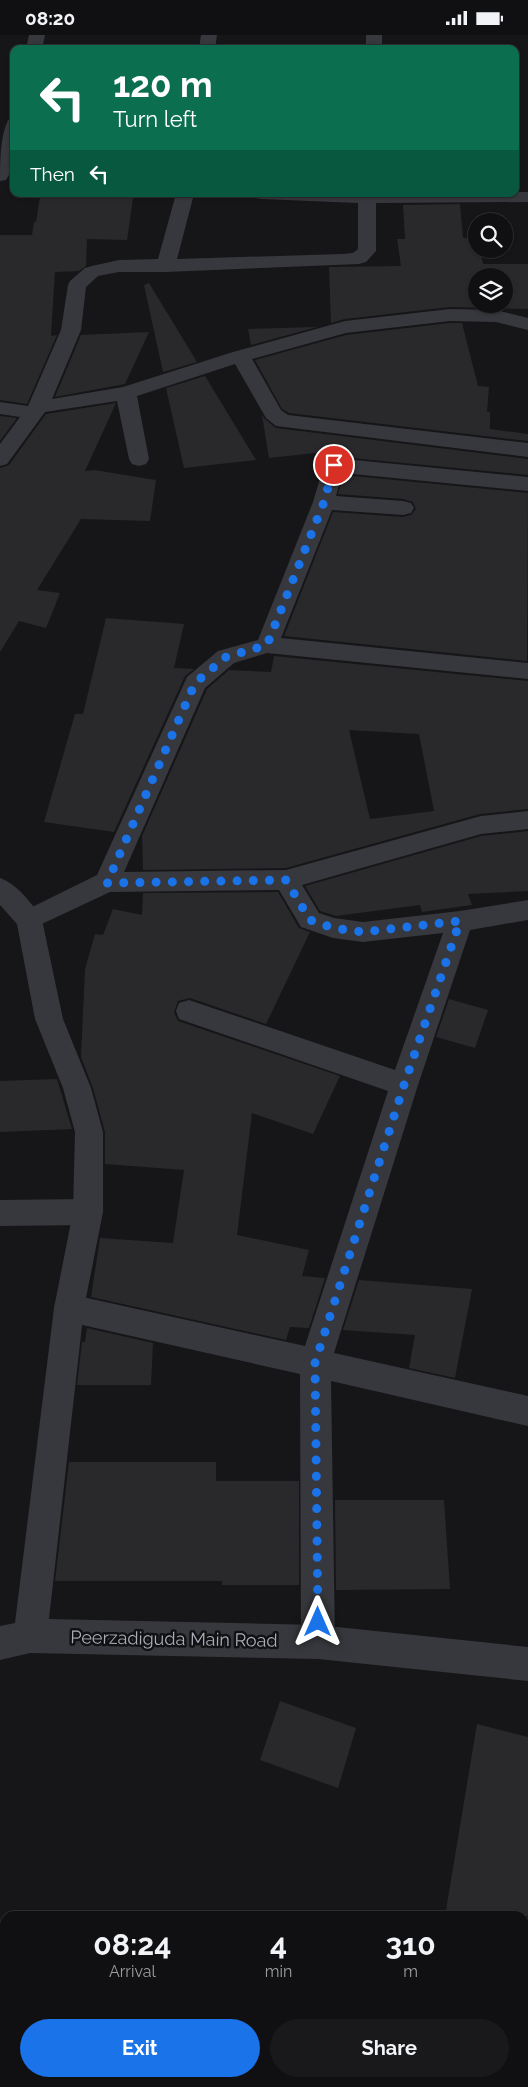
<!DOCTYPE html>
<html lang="en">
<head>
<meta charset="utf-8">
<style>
	:root { --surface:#101012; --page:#19191b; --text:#f1f3f6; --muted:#9c9d9f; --line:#303032; --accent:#1a73e8 }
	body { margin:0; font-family:Raleway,sans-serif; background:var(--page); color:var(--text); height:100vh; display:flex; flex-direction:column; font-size:19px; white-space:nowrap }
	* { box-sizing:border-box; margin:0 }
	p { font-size:16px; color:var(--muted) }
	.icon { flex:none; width:28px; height:28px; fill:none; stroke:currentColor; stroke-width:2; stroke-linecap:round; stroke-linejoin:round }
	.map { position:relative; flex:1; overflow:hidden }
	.details { position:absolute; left:0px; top:1876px; width:529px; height:176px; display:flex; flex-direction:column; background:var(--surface); border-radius:15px 15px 0 0; box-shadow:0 1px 4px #0004,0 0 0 1px var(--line) }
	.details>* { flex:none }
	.guide { position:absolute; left:10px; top:10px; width:509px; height:152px; border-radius:10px; box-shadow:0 1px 4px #0004,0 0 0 1px var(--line); background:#0b6e4f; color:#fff; overflow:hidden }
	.tools { position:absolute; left:468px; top:178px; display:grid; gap:10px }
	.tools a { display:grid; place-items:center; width:45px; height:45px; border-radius:50%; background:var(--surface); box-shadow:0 1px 4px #0004,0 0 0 1px var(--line); font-size:25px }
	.pin { position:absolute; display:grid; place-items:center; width:42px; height:42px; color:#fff; margin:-21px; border:2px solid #fff; border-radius:50%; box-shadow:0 1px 5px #0007 }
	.me { position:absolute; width:55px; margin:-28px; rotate:0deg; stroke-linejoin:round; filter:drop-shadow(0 0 4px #0008) }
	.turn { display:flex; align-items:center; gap:18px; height:105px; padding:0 20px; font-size:22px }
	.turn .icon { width:65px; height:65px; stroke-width:2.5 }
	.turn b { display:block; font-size:35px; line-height:42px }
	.then { display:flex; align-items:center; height:48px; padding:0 20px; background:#0003; gap:10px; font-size:19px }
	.eta { display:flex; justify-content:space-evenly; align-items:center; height:85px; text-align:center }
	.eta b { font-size:30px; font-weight:700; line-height:35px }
	.primary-button { display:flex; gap:10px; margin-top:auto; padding:10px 20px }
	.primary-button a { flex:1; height:58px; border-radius:30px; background:var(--accent); color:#fff; font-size:20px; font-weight:700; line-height:58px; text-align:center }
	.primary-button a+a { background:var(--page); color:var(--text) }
	.status { display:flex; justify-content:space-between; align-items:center; height:35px; padding:0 25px; background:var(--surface); direction:ltr }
	.status svg { height:14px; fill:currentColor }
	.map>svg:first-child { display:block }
</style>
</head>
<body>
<div class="status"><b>08:20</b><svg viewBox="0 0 49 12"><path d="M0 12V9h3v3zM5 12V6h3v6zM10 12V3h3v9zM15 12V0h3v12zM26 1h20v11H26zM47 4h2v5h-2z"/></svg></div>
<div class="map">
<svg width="528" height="2052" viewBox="0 0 528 2052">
	<rect width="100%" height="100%" fill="#161618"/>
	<!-- building -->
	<g fill="#29292c" fill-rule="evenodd">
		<path d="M40 162 133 163 127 205 87 204 86 231 79 236 55 237 51 301 57 300 27 369 0 365V200H32L34 187H36Z"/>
		<path d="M460 169 463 203H476V214H480L483 229H528V274L450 272 345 284 331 288 329 232 401 231 397 204H405L403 170ZM476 241H504V269H476Z"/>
		<path d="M149 248 197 327 163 337 144 250Z"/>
		<path d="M450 288H462L478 351 489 352 487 377H490V394L528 399V406L289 378 282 374 255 325 346 300Z"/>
		<path d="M317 292 251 310 248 294Z"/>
		<path d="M149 297 125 349 55 362 81 300Z"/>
		<path d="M205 341 256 425 184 433 166 353Z"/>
		<path d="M116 368 85 436 94 435 156 445 150 486 81 484 37 555 60 558 46 593 19 586 0 617V433L9 430 46 379Z"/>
		<path d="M262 380 265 384 276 393 528 424V440L342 422 343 415 269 423Z"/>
		<path d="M0 381 17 383 0 406Z"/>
		<path d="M343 440 528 458 527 626 284 601 333 477 403 482 411 480 416 474 413 467 403 464 338 459Z"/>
		<path d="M106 583 184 589 174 633 194 634 185 641 114 797 44 787 75 679H83Z"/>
		<path d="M274 621 528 646V774L480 779 286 833 143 835 142 801 207 654 229 635 271 637ZM349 695 419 699 434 776 370 784Z"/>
		<path d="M528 796V856L468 859 472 870 422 877 420 870 336 881 320 876 305 851 481 801Z"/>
		<path d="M278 857 299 893 310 897 266 989 190 963 178 966 174 977 178 986 340 1041 313 1099 252 1078 237 1200 309 1215 302 1241 325 1243 309 1293 290 1292 286 1305 91 1262 100 1203 173 1208 184 1135 105 1129V1097L93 1053 81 1022 85 934 95 899 103 900 113 874 142 880 143 858Z"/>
		<path d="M449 964 488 975 475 1013 436 1002Z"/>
		<path d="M57 1044 72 1094 0 1097V1046Z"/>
		<path d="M359 1245 472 1254 455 1343 409 1333 415 1300 343 1295Z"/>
		<path d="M87 1293 153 1308 151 1350H77L82 1307H85Z"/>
		<path d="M69 1427H216V1446H299V1550H222V1546H55Z"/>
		<path d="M335 1465H444L450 1554 336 1555Z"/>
		<path d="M280 1666 356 1693 338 1753 260 1725Z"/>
		<path d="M477 1689 528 1702V1881H445Z"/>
	</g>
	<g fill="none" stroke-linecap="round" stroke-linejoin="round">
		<!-- minor -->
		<g fill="#37383d" fill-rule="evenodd">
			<path d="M29 0H45L42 14H26Z"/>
			<path d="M201 0H217L215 14H199Z"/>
			<rect x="366" y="0" width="16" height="14"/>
			<path d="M14 84C14 103 18 128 6 145L0 146C0 127 0 102 8 85Z"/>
			<path d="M515 157H528V167L376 168V216L366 227 359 229 166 237H119L98 241 86 252 81 295 52 364 123 352 233 317 345 286 450 274 496 275 528 283V295L496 287 450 286 346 298 252 324 281 375 288 380 528 408V422L276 391 266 383 235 329 137 361 149 424 146 429 139 431 132 429 129 424 117 366 45 377 7 429 0 431V409L20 382 0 379V367L28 371 61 295 68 250 70 246 85 233 92 231 119 225 158 224 176 159H194L177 224 343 219 353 218 358 214V168L262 164 256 163 253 159H515Z"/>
			<path d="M334 423 528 442V456L342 438 336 461 403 466 411 468 414 473 411 478 403 480 332 475 281 603 528 628V644L267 618 234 628 205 653 124 837 286 835 481 781 528 776V794L481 799 302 850 319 878 334 883 363 887 460 876 528 865V885L470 895 418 1050 334 1318 528 1361V1391L331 1346 335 1607 330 1619 318 1624 306 1619 301 1607 300 1339 69 1287 58 1283 54 1273 58 1263 69 1259 305 1311 388 1056 179 984 176 976 179 968 189 965 395 1035 443 898 363 907 333 903 301 892 279 855 110 857 29 895 20 892 16 885 20 878 97 840 187 642 218 616 258 605 313 467 324 430 327 425Z"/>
			<path d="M88 1164 98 1168 103 1177 98 1186 88 1190 0 1191V1165Z"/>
			<path d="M340 2048H409L410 2052H339Z"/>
		</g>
		<!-- tertiary -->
		<path fill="#37383d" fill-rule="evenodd" d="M0 843C16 848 34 870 42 885L63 984 91 1053 103 1097V1177L84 1273 49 1584 318 1590 528 1612V1646L318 1624 30 1618 0 1625V1591L15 1588 54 1273 73 1177 75 1097 63 1053 35 984 17 889 0 870Z"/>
	</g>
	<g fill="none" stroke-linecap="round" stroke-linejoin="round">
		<!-- route -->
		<path stroke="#1a73e8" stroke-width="9" stroke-dasharray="0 16.2" d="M318 1587 315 1328 404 1050 460 886 363 897 333 893 310 885 286 845 107 848 195 648 226 622 267 610 324 467 334 430"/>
	</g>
	<g text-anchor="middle" stroke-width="5" stroke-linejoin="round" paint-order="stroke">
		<!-- near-street labels -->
		<g font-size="18" fill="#a8adb8" stroke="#111113">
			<text transform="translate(174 1604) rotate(1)" y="6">Peerzadiguda Main Road</text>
		</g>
	</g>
</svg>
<div class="tools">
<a><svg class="icon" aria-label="search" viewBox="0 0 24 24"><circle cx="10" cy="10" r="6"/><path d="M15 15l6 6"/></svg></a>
<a><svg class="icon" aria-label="layers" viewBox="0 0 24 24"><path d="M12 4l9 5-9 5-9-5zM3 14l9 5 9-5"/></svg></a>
</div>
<div class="pin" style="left:334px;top:430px;background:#d93025"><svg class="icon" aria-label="arrive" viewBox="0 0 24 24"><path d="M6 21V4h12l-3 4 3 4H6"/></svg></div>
<svg class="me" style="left:318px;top:1587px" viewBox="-20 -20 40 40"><path d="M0-17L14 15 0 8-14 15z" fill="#1a73e8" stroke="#fff" stroke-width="4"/></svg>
<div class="guide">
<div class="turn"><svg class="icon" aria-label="left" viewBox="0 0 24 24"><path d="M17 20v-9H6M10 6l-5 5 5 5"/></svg><div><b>120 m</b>Turn left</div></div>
<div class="then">Then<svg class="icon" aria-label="left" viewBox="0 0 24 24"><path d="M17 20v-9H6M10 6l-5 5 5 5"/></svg></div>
</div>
<section class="details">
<div class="eta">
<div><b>08:24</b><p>Arrival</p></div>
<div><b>4</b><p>min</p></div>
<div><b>310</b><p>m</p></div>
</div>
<div class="primary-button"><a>Exit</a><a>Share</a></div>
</section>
</div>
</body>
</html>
